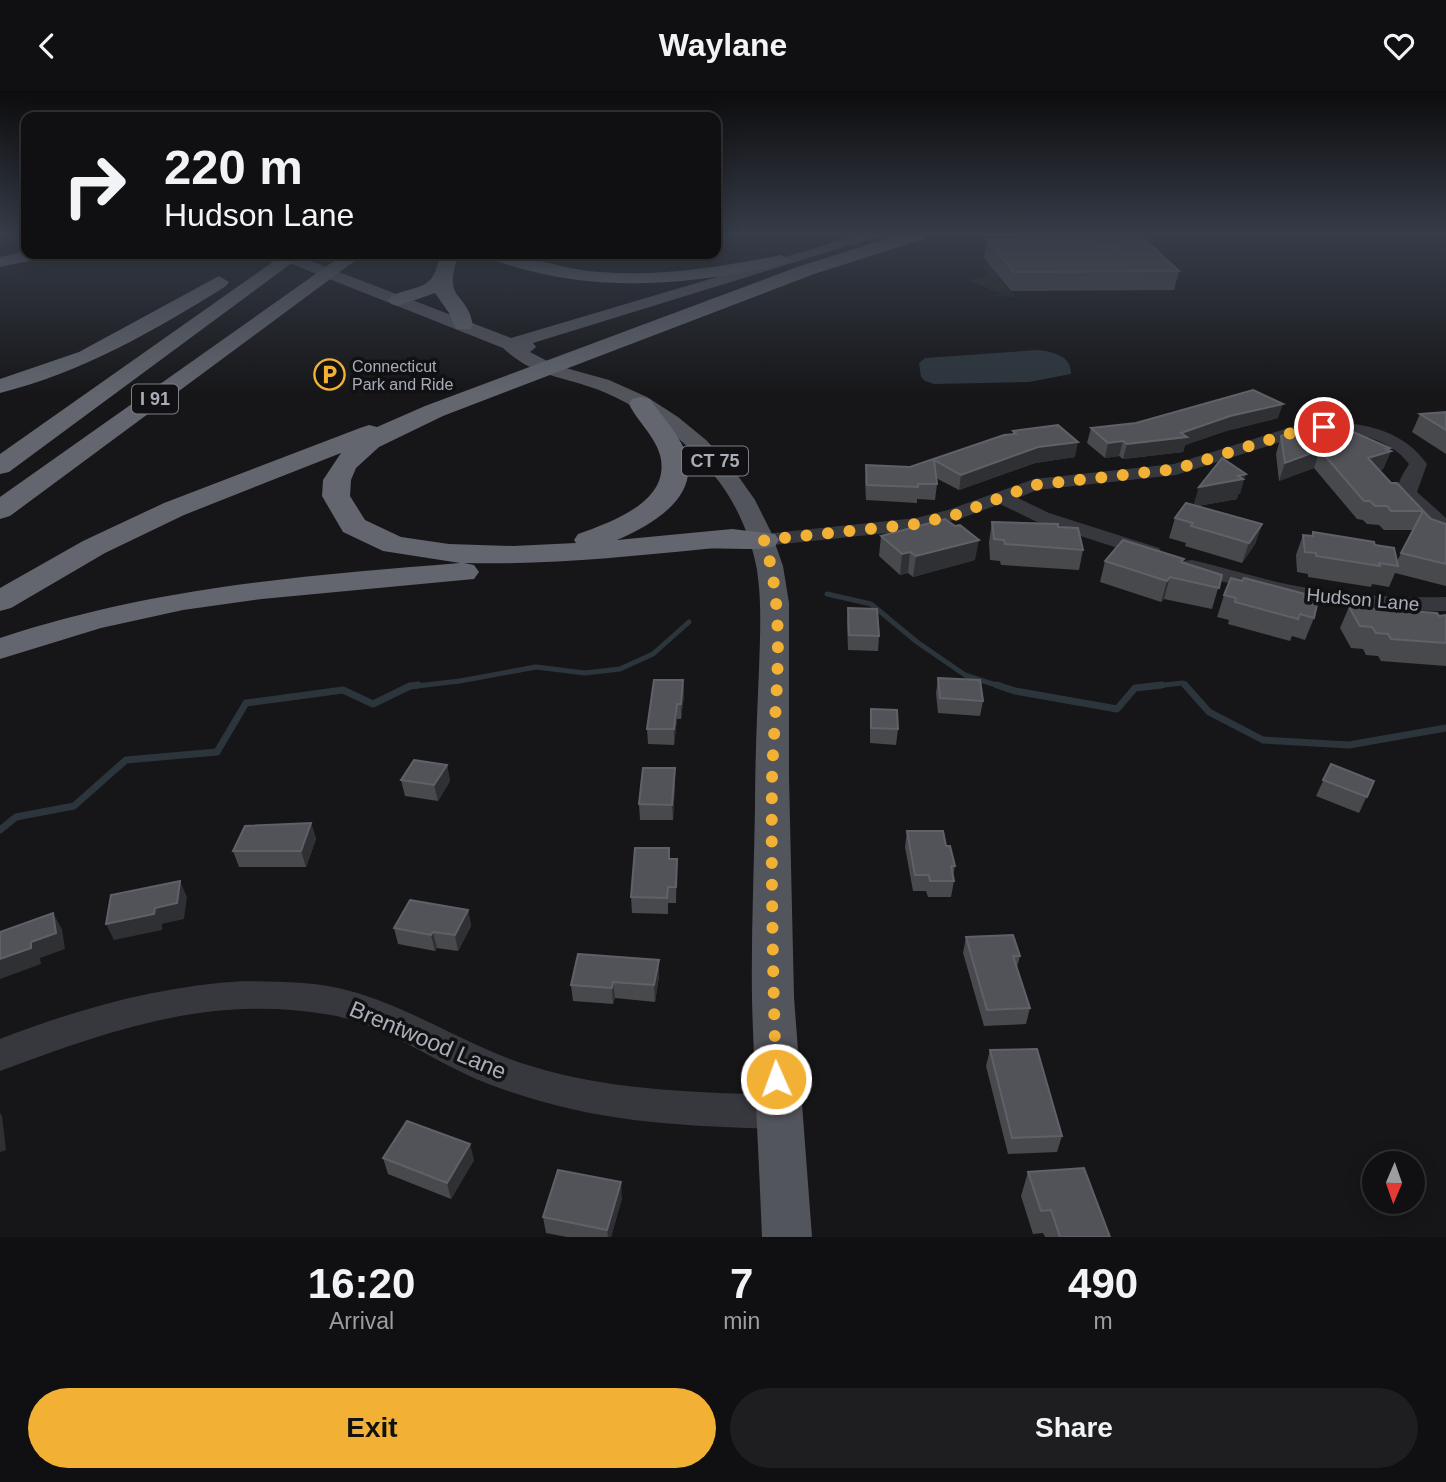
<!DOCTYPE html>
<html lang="en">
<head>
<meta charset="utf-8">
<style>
	:root { --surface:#101012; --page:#1e1e20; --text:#f1f3f6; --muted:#9c9d9f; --line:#303032; --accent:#f2b134 }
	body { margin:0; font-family:Arial,sans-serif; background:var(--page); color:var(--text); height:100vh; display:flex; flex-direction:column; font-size:26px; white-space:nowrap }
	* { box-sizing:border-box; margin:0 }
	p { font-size:23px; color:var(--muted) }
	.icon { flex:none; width:38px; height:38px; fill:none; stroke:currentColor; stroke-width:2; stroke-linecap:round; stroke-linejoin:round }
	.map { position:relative; height:1146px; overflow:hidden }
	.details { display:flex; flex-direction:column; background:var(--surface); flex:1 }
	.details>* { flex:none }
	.guide { position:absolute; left:21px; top:21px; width:700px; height:147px; border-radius:14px; box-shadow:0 4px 18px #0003,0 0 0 2px var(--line); background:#101012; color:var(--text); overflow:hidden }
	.needle { width:46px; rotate:182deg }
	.buttons { position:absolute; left:1362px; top:1060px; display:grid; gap:14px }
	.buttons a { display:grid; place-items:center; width:63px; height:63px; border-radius:50%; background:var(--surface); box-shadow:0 4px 18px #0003,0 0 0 2px var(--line); font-size:35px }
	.pin { position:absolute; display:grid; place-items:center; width:60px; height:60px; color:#fff; margin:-30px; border:4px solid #fff; border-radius:50%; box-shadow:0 2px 7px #0007 }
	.me { position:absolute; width:77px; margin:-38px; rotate:358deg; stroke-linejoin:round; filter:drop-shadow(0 0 5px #0008) }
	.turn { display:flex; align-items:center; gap:24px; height:147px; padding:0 28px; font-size:32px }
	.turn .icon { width:91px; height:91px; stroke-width:2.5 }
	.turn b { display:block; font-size:49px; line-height:60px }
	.eta { display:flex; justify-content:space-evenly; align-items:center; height:119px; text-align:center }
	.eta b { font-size:42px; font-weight:800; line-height:49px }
	.action { display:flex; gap:14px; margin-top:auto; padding:14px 28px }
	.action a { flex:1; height:80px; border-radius:42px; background:var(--accent); color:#111; font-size:28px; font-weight:800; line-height:80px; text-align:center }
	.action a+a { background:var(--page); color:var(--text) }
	header { display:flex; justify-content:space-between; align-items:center; height:91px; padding:0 28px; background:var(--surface); font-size:32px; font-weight:800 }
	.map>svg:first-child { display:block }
</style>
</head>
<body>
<header><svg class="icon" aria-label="back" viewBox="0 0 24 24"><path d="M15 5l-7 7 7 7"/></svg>Waylane<svg class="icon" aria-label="heart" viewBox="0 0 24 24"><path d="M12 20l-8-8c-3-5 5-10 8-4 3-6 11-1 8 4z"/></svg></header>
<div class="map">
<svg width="1446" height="1146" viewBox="0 0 1446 1146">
	<rect width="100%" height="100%" fill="#161618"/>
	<!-- green -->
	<path fill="#1e261f" d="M978 173 993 174 1001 186H998L1016 206 989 205 1007 201 998 202 969 189 985 186 989 182Z"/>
	<!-- water -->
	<path fill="#2c353c" d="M1038 259C1053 261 1071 264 1071 283L1029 291 934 293 925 290 921 286 919 272 925 267Z"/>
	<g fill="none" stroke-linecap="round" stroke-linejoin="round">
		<!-- stream-far1 -->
		<g stroke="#2c353c" stroke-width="5">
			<path d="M827 503 871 513 917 551 965 584 1002 596"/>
			<path d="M408 596 460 590 536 576 585 582 620 578 653 563 689 531"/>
			<path d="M1145 596 1183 592 1187 596"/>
		</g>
		<!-- stream -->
		<g stroke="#2c353c" stroke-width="7">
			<path d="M997 594 1015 600 1117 618 1135 597 1162 594"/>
			<path d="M1185 594 1209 621 1263 649 1349 654 1446 637"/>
			<path d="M0 739 16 726 74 715 126 669 217 661 246 612 343 599 373 613 410 595 418 594"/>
		</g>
		<!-- minor -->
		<g fill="#37383d" fill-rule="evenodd">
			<path d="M1336 331C1373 334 1405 342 1427 373L1417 401 1446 427V443C1431 439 1398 417 1398 399 1397 391 1405 380 1409 373 1386 342 1344 340 1309 342L1176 384 1037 399 1018 407 1049 422 1159 457 1162 462 1159 467 1151 468 1035 430 1000 413 962 427 916 439 764 455 757 453 754 449 757 445 764 443 916 427 948 419 1034 388 1174 373 1301 333Z"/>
			<path d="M1192 469C1223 476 1254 486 1286 493 1339 504 1392 507 1446 506V520C1356 521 1271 505 1184 480L1181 475 1184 470Z"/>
			<path d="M245 890C280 891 316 890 350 900 413 917 468 956 531 975 612 1000 694 1001 778 1004L791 1009 797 1021 791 1033 778 1038C672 1035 586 1031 486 992 435 972 386 934 331 924 209 903 111 939 0 980V948C80 917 159 895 245 890Z"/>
		</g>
		<!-- major -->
		<path fill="#53555c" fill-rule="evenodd" d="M859 144H883L533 252 536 256 530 261 555 274 609 289 647 306 678 326 706 349 731 375 755 409 771 441 783 475 789 512V687L794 906 812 1146H762C759 1067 754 987 752 908 751 844 754 780 755 717 755 671 757 625 759 579 760 545 762 512 757 479 751 445 735 409 713 383 683 346 643 317 599 299 563 285 534 286 503 257L274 166 271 163H292L511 247Z"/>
		<!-- highway -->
		<g fill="#63666e" fill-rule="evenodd">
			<path d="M899 144H926L924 148 814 183 443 325 379 356 356 377 351 389 350 405 365 429 401 446 449 453 513 455 576 452 574 449 578 443C612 431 672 410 660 364 655 345 637 330 629 313L632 308 641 306 650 308C661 324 680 344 686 363 700 407 650 435 617 449L732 438 775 443 779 449 775 455C753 461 728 456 705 458 625 466 545 474 464 472L474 474 479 481 474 488 262 508 183 519 101 537 0 568V547C154 496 300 485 460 472L383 460 343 441 322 405 323 389 341 362 184 424 105 462 11 517 0 520V497L83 450 164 412 360 337 369 334 377 336 425 315 800 175Z"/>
			<path d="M26 160V163H46L43 167 0 176V166Z"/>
			<path d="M284 163H304L9 381 0 383V363Z"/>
			<path d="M344 163H364L10 425 0 428V406Z"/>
			<path d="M441 163H459C441 211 467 199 473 234L470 238H456L449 222 435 202 398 215 391 213 388 209C399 196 424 201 433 185 437 179 438 170 441 163Z"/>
			<path d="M484 163C522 161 561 179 600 181 661 186 721 176 781 164L790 169 781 174C677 196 588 203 487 167Z"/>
			<path d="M219 185 229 191 226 195C154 240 83 281 0 302V288L79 261Z"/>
		</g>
	</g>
	<!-- wall -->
	<g fill="#47494d">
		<path d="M1019 144H1063L1090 151 1092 144H1140L1179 180 1174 199 1011 200 984 167 987 149H1018Z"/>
		<path d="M1446 321V363L1412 341 1420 323Z"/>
		<path d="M1278 327 1226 340 1185 354 1183 361 1123 368 1119 365 1105 367 1087 352 1091 337Z"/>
		<path d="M1013 340 1075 366 1035 372 959 399 936 387 937 393 935 409 917 408V412L866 409 865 390 866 374 910 376 1013 343Z"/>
		<path d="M1281 345 1391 360 1383 378 1379 379 1391 392 1431 428 1446 433V495L1395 482 1389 496 1372 493 1371 496 1308 486V483L1297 481 1296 464 1303 444 1311 445 1313 441 1375 454 1397 470 1413 439H1384L1379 434 1367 433 1363 429 1357 428 1314 377 1279 390 1276 363Z"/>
		<path d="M1199 396 1240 403H1238L1237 408 1198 415 1262 433 1255 453 1242 472 1185 455 1186 452 1169 447 1175 427 1194 414Z"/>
		<path d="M992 431 1058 436 1083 459 1079 479 1001 474 1000 470 990 469 989 451Z"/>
		<path d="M881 445 975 469 913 486 908 482 900 484 879 465Z"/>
		<path d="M1105 470 1182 471 1222 484 1212 518 1164 508 1161 511 1100 491Z"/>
		<path d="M1224 504 1304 506 1314 527 1305 549 1292 545 1290 550 1228 533 1229 529 1217 526Z"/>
		<path d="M1349 516 1439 525 1446 524V575L1381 570 1378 565 1366 564 1363 558 1351 557 1340 537Z"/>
		<path d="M848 517 879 545 878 560 848 559 847 531Z"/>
		<path d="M938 587 983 610 980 625 938 622 936 602Z"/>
		<path d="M683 589 684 604 681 628H677L674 654 648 653 647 638Z"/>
		<path d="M871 618 898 638 896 654 870 652V633Z"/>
		<path d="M1331 673 1374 690 1359 722 1316 705Z"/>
		<path d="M447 674 450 690 438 710 405 705 401 689Z"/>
		<path d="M675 677V693L673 729H640L639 713Z"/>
		<path d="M311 732 316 748 306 776H239L233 760Z"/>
		<path d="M907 740 946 755 955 775 953 785 954 790 951 806H928L926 800H913L905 756Z"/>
		<path d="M669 757 670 768H677L676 812H668V823L632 822 631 806Z"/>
		<path d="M468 819 471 835 458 860 437 857 435 860 398 853 394 837Z"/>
		<path d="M966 846 1020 865 1017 876 1030 917 1026 933 984 935 963 862Z"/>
		<path d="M659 869V885L655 911 615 907 613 913 573 910 571 894Z"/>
		<path d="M990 959 1062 1045 1057 1061 1008 1063 986 975Z"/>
		<path d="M383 1067 474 1069 451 1108 388 1083Z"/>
		<path d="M1028 1081 1110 1146H1045L1043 1142 1033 1143 1021 1105Z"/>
		<path d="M622 1107 611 1146H567L546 1142 543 1126Z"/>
	</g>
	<!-- shaded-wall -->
	<g fill="#2f3033">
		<path d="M1283 313 1278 327 1226 340 1185 354 1183 361 1123 368 1127 353 1181 342 1230 325Z"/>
		<path d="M1123 350 1119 365 1105 367 1108 352Z"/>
		<path d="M1078 351 1075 366 1035 372 959 399 961 384 1038 356Z"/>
		<path d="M1390 357 1388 361 1391 360 1383 378 1361 385 1368 367Z"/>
		<path d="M1320 359 1314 377 1279 390 1285 372Z"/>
		<path d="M1246 383 1240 403H1238L1237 408 1193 416 1199 396Z"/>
		<path d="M1262 433 1255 453 1242 472 1249 452Z"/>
		<path d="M979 449 975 469 913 486 916 465Z"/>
		<path d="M910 461 908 482 900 484 902 463Z"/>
		<path d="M1170 486 1164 508 1161 511 1167 490Z"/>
		<path d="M683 589 684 604 681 628V613Z"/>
		<path d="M677 613V628L674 654V638Z"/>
		<path d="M447 674 450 690 438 710 434 694Z"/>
		<path d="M675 677V693L673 729 672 714Z"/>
		<path d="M311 732 316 748 306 776 301 760Z"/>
		<path d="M180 790 187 806 184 828 162 833V839L114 849 106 833 155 817Z"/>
		<path d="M468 819 471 835 458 860 455 844Z"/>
		<path d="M53 822 62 838 65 858 40 867 41 873 0 888V868Z"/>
		<path d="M433 841 437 857 435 860 431 844Z"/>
		<path d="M659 869V885L655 911 654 894Z"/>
		<path d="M613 891 615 907 613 913 612 897Z"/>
		<path d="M0 1022 2 1025 6 1059 0 1061Z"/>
		<path d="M470 1053 474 1069 451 1108 447 1092Z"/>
		<path d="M621 1091 622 1107 611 1146H608L607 1139Z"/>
	</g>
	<!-- building -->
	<g fill="#525359" stroke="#5f6168" stroke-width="2">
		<path d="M1020 144H1063L1117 157 1105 144H1140L1179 180 1014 181 987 149H1023Z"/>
		<path d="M1253 299 1283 313 1230 325 1181 342 1187 346 1127 353 1123 350 1108 352 1091 337 1136 332Z"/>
		<path d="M1446 321V339L1420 323Z"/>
		<path d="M1330 331 1390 357 1386 358 1391 360 1368 367 1391 392H1397L1431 428 1446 433V473L1401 462 1423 420H1391L1387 415H1375L1370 410H1364L1320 359 1285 372 1281 345Z"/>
		<path d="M1058 334 1078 351 1038 356 961 384 934 369 937 393H918V396L867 394 866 374 910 376 1004 344 1016 343 1013 340Z"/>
		<path d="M1222 367 1246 383 1238 385 1243 388 1199 396Z"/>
		<path d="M1186 412 1262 433 1249 452 1191 435 1193 432 1175 427Z"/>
		<path d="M945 428 955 435 960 434 979 449 916 465 910 461 902 463 881 445Z"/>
		<path d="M992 431 1058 433V436L1078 437 1083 459 1005 453 1004 449 994 448Z"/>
		<path d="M1313 441 1374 451 1375 454 1394 457 1398 475 1379 472 1380 475 1316 465V462L1305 461 1303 444 1313 445Z"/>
		<path d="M1123 449 1184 468 1181 471 1222 484 1219 497 1170 486 1167 490 1105 470Z"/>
		<path d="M1231 487 1242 490 1244 487 1305 503 1304 506 1318 509 1314 527 1300 523 1298 528 1235 511 1236 507 1224 504Z"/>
		<path d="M1349 516 1437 522 1439 525 1446 524V552L1391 548 1388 543 1376 542 1372 536 1360 535Z"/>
		<path d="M848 517 877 518 879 545 849 544Z"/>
		<path d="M938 587 980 589 983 610 940 607Z"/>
		<path d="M654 589H683L681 613H677L674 638H647Z"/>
		<path d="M871 618 897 619 898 638 871 637Z"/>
		<path d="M414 669 447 674 434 694 401 689Z"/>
		<path d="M1331 673 1374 690 1367 706 1323 689Z"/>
		<path d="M643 677H675L672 714 639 713Z"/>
		<path d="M311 732 301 760H233L245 735Z"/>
		<path d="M907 740H943L946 755H950L955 775H951L954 790H930L929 784H915Z"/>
		<path d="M635 757H669V768H677L676 796H668L667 807 631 806Z"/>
		<path d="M180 790 177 812 155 817 154 823 106 833 111 804Z"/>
		<path d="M410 809 468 819 455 844 433 841 431 844 394 837Z"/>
		<path d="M53 822 56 842 31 851V857L0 868V841Z"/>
		<path d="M1013 844 1020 865H1013L1030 917 987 919 966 846Z"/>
		<path d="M578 863 659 869 654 894 613 891 612 897 571 894Z"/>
		<path d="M1037 958 1062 1045 1012 1047 990 959Z"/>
		<path d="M407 1030 470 1053 447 1092 383 1067Z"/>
		<path d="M1084 1077 1110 1146H1060L1051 1119 1041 1120 1028 1081Z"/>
		<path d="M558 1079 621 1091 607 1139 543 1126Z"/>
	</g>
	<!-- sky -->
	<linearGradient id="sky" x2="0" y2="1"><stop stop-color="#0c0c0d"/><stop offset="0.47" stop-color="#363c48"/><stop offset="1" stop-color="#363c48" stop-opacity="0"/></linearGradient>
	<rect width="1446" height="305" fill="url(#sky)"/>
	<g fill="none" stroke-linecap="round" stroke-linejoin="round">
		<!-- route -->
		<path stroke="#f2b134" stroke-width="12" stroke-dasharray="0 21.6" d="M776 988C773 889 771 789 772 689 774 611 788 525 764 449L916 433 955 424 1034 394 1176 378 1307 337 1324 336"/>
	</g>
	<!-- icons -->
	<defs>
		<symbol id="parking-ring" viewBox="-11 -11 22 22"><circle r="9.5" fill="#111113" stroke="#f2b134" stroke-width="1.5"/><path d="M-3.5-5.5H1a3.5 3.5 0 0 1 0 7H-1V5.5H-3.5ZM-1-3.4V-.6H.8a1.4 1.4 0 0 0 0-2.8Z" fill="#f2b134"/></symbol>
	</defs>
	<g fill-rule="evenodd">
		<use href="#parking-ring" x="312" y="266" width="35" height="35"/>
	</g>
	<g text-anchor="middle" stroke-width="7" stroke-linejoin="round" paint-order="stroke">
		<!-- far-poi labels -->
		<g font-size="16" fill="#a8adb8" stroke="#111113" text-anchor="start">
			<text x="352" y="281">Connecticut<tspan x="352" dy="18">Park and Ride</tspan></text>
		</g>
		<!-- shield labels -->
		<g fill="#111113" stroke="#7b7e86" stroke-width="2">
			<rect x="132" y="293.5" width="46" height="29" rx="5"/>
			<rect x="682" y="355.5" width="66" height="29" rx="5"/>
		</g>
		<g font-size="18" font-weight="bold" fill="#a8adb8">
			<text x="155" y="314">I 91</text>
			<text x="715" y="376">CT 75</text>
		</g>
		<!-- street labels -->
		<g font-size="19" fill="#a8adb8" stroke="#111113">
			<text transform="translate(1363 508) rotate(5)" y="7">Hudson Lane</text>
		</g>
		<!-- near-street labels -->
		<g font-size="23" fill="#a8adb8" stroke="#111113">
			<text transform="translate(428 949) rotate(23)" y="8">Brentwood Lane</text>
		</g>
	</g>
</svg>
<div class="buttons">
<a><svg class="needle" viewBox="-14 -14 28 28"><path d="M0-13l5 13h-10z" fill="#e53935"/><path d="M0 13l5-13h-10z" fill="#9c9d9f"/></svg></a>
</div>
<div class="pin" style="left:1324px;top:336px;background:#d93025"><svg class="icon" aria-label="arrive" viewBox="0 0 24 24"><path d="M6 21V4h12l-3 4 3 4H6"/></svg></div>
<svg class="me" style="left:776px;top:988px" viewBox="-20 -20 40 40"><circle r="17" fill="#f2b134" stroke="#fff" stroke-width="3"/><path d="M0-11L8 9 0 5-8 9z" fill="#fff"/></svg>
<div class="guide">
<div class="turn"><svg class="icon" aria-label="right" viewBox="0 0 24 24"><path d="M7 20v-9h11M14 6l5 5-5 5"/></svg><div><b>220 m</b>Hudson Lane</div></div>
</div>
</div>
<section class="details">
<div class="eta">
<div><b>16:20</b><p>Arrival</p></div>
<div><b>7</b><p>min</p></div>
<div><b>490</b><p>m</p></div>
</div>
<div class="action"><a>Exit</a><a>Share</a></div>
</section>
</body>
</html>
